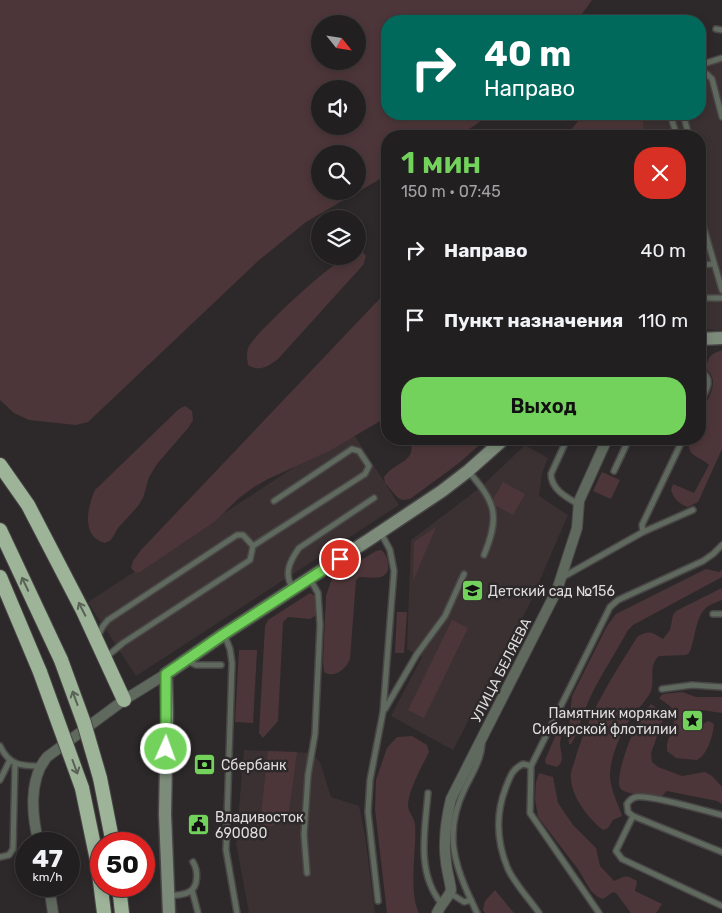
<!DOCTYPE html>
<html lang="ru">
<head>
<meta charset="utf-8">
<style>
	:root { --surface:#221f20; --page:#2e2c2d; --text:#f1f3f6; --muted:#a2a2a5; --line:#3f3d3e; --accent:#73d25c }
	body { margin:0; font-family:Rubik,sans-serif; background:var(--page); color:var(--text); height:100vh; display:flex; flex-direction:column; font-size:19px; white-space:nowrap }
	* { box-sizing:border-box; margin:0 }
	p { font-size:16px; color:var(--muted) }
	.icon { flex:none; width:28px; height:28px; fill:none; stroke:currentColor; stroke-width:2; stroke-linecap:round; stroke-linejoin:round }
	.map { position:relative; flex:1; overflow:hidden }
	.side { position:absolute; left:381px; top:130px; width:325px; height:315px; display:flex; flex-direction:column; background:var(--surface); border-radius:20px; box-shadow:0 2px 8px #0003,0 0 0 1px var(--line) }
	.side>* { flex:none }
	.banner { position:absolute; left:381px; top:15px; width:325px; height:105px; border-radius:20px; box-shadow:0 2px 8px #0003,0 0 0 1px var(--line); background:#00695c; color:#fff; overflow:hidden }
	.needle { width:32px; rotate:120deg }
	.tools { position:absolute; left:311px; top:15px; display:grid; gap:10px }
	.tools a { display:grid; place-items:center; width:55px; height:55px; border-radius:50%; background:var(--surface); box-shadow:0 2px 8px #0003,0 0 0 1px var(--line); font-size:25px }
	.speed { position:absolute; left:15px; top:832px; display:flex; gap:10px; font-size:25px; font-weight:700; text-align:center }
	.speed>* { display:grid; place-content:center; width:65px; height:65px; border-radius:50%; background:var(--surface); box-shadow:0 2px 8px #0003,0 0 0 1px var(--line); line-height:1 }
	.speed small { font-size:12px; font-weight:400 }
	.speed .limit { border:8px solid #d22; background:#fff; color:#111 }
	.pin { position:absolute; display:grid; place-items:center; width:42px; height:42px; color:#fff; margin:-21px; border:2px solid #fff; border-radius:50%; box-shadow:0 1px 5px #0007 }
	.me { position:absolute; width:55px; margin:-28px; rotate:2deg; stroke-linejoin:round; filter:drop-shadow(0 0 4px #0008) }
	.turn { display:flex; align-items:center; gap:18px; height:105px; padding:0 20px; font-size:22px }
	.turn .icon { width:65px; height:65px; stroke-width:2.5 }
	.turn b { display:block; font-size:35px; line-height:42px }
	.round { display:grid; place-items:center; flex:none; width:52px; height:52px; border-radius:20px; background:var(--page) }
	.head { display:flex; align-items:center; justify-content:space-between; height:85px; padding:0 20px }
	h1 { font-size:30px; font-weight:600; line-height:38px; color:var(--accent) }
	.cta { display:flex; gap:10px; margin-top:auto; padding:10px 20px }
	.cta a { flex:1; height:58px; border-radius:20px; background:var(--accent); color:#111; font-size:20px; font-weight:600; line-height:58px; text-align:center }
	ul { padding:0; list-style:none }
	li { display:flex; align-items:center; gap:15px; height:70px; padding:0 20px }
	li div { flex:1 }
	li b { display:block; font-size:19px }
	li em { font-style:normal }
	.map>svg:first-child { display:block }
</style>
</head>
<body>
<div class="map">
<svg width="722" height="913" viewBox="0 0 722 913">
	<rect width="100%" height="100%" fill="#2d292a"/>
	<!-- built -->
	<g fill="#3b3132">
		<path d="M722 55V330L700 329V136H643L637 114H700V62Z"/>
		<path d="M351 430 399 505 136 676 88 602Z"/>
		<path d="M525 445 548 458 542 473 539 496 568 515 530 603 453 750 391 716 422 657 407 649 411 540 481 487Z"/>
		<path d="M244 750 311 753 320 762 331 797 359 806 365 836 375 913H249L236 843Z"/>
	</g>
	<!-- green -->
	<g fill="#4d3639" fill-rule="evenodd">
		<path d="M0 0H592L577 21H388V114H490L474 126 456 136H388L387 175 306 222 258 261 88 422 76 425 29 420 14 413 0 400ZM320 24H358V61H320ZM320 89H358V126H320ZM320 154H358V191H320Z"/>
		<path d="M584 114H642L645 136H566Z"/>
		<path d="M358 251 363 252 366 256 363 265 278 359C267 367 260 372 248 365 247 359 246 352 249 346 259 330 333 260 350 256 352 256 355 256 358 256Z"/>
		<path d="M387 291V417L329 451 268 479 254 487 239 498 214 522 140 572 136 573 131 568 133 561 141 550Z"/>
		<path d="M722 350V449L698 502 688 507C679 504 674 499 671 490L673 484 694 493 709 465C699 455 685 457 690 439H700C700 431 699 422 701 415 706 400 722 382 706 369 709 356 709 355 722 350Z"/>
		<path d="M185 406 192 411 193 420 188 428 157 464 149 477 143 498 138 506 118 528 111 540 105 543C81 537 87 508 95 490L179 409Z"/>
		<path d="M410 439H486L459 463 410 499 403 500 398 498 385 483 384 477C395 461 418 463 410 439Z"/>
		<path d="M602 472 620 480 611 499 593 491Z"/>
		<path d="M503 482 525 494 513 515 491 503Z"/>
		<path d="M436 527 413 581 414 542Z"/>
		<path d="M381 550C386 554 388 559 388 565 390 582 369 577 359 577L356 580 350 659C346 669 334 679 324 672L323 662 326 596 332 578 376 551Z"/>
		<path d="M706 569 719 572 722 570V577L633 625 628 630C614 656 597 680 586 707 580 719 579 733 571 744H569L568 736 572 696 607 626 616 614Z"/>
		<path d="M722 588V600C717 602 711 604 707 607 694 618 696 640 689 653L686 655 659 656C648 665 655 680 651 691 646 702 636 710 630 719 620 734 606 766 611 784 613 795 619 806 622 816L613 820 608 828 603 830C589 819 572 798 571 779 570 773 573 766 575 760 587 716 613 675 638 636 651 630 651 632 663 639L670 630 673 615 676 611Z"/>
		<path d="M310 593 315 596V616L310 619 288 617 283 622 278 721 263 738 259 733 265 626 268 620Z"/>
		<path d="M397 612H407L404 653H395Z"/>
		<path d="M452 620 468 628 424 718 408 710Z"/>
		<path d="M239 650H257L253 723 235 722Z"/>
		<path d="M682 692 696 697H722V713L701 710 688 716 687 720 693 728H697L708 721 714 724C713 735 708 754 697 760L676 758 667 751V744L676 715 671 707 659 698 663 694Z"/>
		<path d="M651 704 665 714 651 753 652 762 658 767 682 776 705 772 712 776 722 787V804L717 801 667 791 662 796H658C650 795 626 795 621 789 613 781 631 736 636 726 640 718 645 711 651 704Z"/>
		<path d="M560 725 562 726C562 732 561 737 560 743 560 753 566 760 557 767L546 764 545 760Z"/>
		<path d="M412 736 427 745 429 752C421 768 411 785 408 803 407 812 414 816 415 824 417 848 408 892 419 913H387L375 809 376 780 387 748 397 737Z"/>
		<path d="M268 751 297 752 289 811 272 826 260 825Z"/>
		<path d="M539 773 553 777 558 803 573 825 596 848 600 866 614 881C626 876 625 874 637 881L635 891 662 904 656 913H631L616 893 613 892 603 899 598 897 591 891 578 869 538 817 535 799 536 782Z"/>
		<path d="M495 890 514 913H485L483 910 485 901Z"/>
	</g>
	<g fill="none" stroke-linecap="round" stroke-linejoin="round">
		<defs>
			<g id="service">
				<path d="M716 29 722 30"/>
				<path d="M700 65 722 58"/>
				<path d="M700 75 707 74 712 79 722 117"/>
				<path d="M670 114 677 136"/>
				<path d="M683 114 689 136"/>
				<path d="M700 215 722 290"/>
				<path d="M700 265 714 264"/>
				<path d="M700 298H722"/>
				<path d="M700 371C715 379 706 390 700 403"/>
				<path d="M567 439 551 474C551 489 566 497 578 504"/>
				<path d="M614 471 629 439"/>
				<path d="M469 472C496 503 500 516 484 555"/>
				<path d="M643 532 642 525 683 439"/>
				<path d="M563 577 643 532 693 510"/>
				<path d="M293 588C283 574 290 561 299 548L374 498"/>
				<path d="M713 614H722"/>
				<path d="M224 634 230 649 232 663 226 850 237 913"/>
				<path d="M97 638 103 626 108 620 237 535H243L253 546"/>
				<path d="M105 658 123 643 250 560 253 546 365 474 369 466 359 451 352 449 274 501"/>
				<path d="M188 661 196 665H221"/>
				<path d="M662 689 692 685 722 687"/>
				<path d="M385 709 417 654 445 616 464 574"/>
				<path d="M0 746C9 765 20 766 40 766"/>
				<path d="M531 766 523 764C512 769 510 777 506 787 495 815 497 843 508 869 515 884 530 900 539 913"/>
				<path d="M0 780 10 760"/>
				<path d="M428 793C425 830 416 872 441 903"/>
				<path d="M722 815C706 811 649 794 636 797 632 798 629 801 627 804L628 812 633 816 722 852"/>
				<path d="M633 816 616 851 622 859 722 906"/>
				<path d="M0 857 9 855 13 849 15 764"/>
				<path d="M307 873 304 835 308 775 315 734 320 625 318 593 310 579"/>
				<path d="M192 890 198 913"/>
				<path d="M450 893 464 902 471 900 477 913"/>
				<path d="M169 896C175 895 184 895 189 892 199 887 198 870 193 862"/>
				<path d="M471 900C452 860 445 829 465 788 472 774 481 760 482 744"/>
				<path d="M378 901 368 812 370 780 383 712 394 571 390 550 381 533"/>
				<path d="M599 913 530 813 531 766 610 607 618 600 703 561 713 554 722 545"/>
			</g>
			<g id="minor">
				<path d="M39 844C32 817 28 780 47 757L124 700 166 674"/>
				<path d="M49 886 53 913"/>
				<path d="M437 913C441 904 449 897 451 890 450 881 447 872 446 862 443 841 446 820 451 799L557 590 577 528 579 501 607 439"/>
			</g>
			<g id="secondary">
				<path d="M700 339 722 338"/>
				<path d="M169 913 165 814 167 715 166 674 224 634 370 539 442 491 468 471 504 439"/>
			</g>
			<g id="trunk">
				<path d="M0 465 28 505 83 611 124 700"/>
				<path d="M0 530 61 660"/>
				<path d="M0 577 40 672"/>
				<path d="M100 778 113 844"/>
				<path d="M82 788 98 865 104 913"/>
				<path d="M119 886 122 913"/>
			</g>
		</defs>
		<!-- service casing -->
		<use href="#service" stroke="#494647" stroke-width="8"/>
		<!-- minor casing -->
		<use href="#minor" stroke="#494647" stroke-width="12"/>
		<!-- secondary casing -->
		<use href="#secondary" stroke="#494647" stroke-width="15"/>
		<!-- trunk casing -->
		<use href="#trunk" stroke="#494647" stroke-width="16"/>
		<!-- service -->
		<use href="#service" stroke="#5f695d" stroke-width="5"/>
		<!-- minor -->
		<use href="#minor" stroke="#5f695d" stroke-width="10"/>
		<!-- secondary -->
		<use href="#secondary" stroke="#7d8c7a" stroke-width="12"/>
		<!-- trunk -->
		<use href="#trunk" stroke="#9eb499" stroke-width="14"/>
		<defs>
			<g id="trunk-bridge">
				<path d="M61 660 84 723 100 778"/>
				<path d="M40 672 82 788"/>
			</g>
		</defs>
		<!-- trunk-bridge casing -->
		<use href="#trunk-bridge" stroke="#494647" stroke-width="16" stroke-linecap="butt"/>
		<!-- trunk-bridge -->
		<use href="#trunk-bridge" stroke="#9eb499" stroke-width="14"/>
	</g>
	<!-- one-way arrows -->
	<defs><path id="oneway-shaft" d="M-6 0H5M1.5-3L5.5 0L1.5 3" fill="none" stroke-width="1.6" stroke-linecap="round" stroke-linejoin="round" transform="scale(1.25)"/></defs>
	<g stroke="#5a6156">
		<use href="#oneway-shaft" transform="translate(25 584) rotate(-115)"/>
		<use href="#oneway-shaft" transform="translate(82 609) rotate(-117)"/>
		<use href="#oneway-shaft" transform="translate(75 698) rotate(-110)"/>
		<use href="#oneway-shaft" transform="translate(75 767) rotate(70)"/>
	</g>
	<g fill="none" stroke-linecap="round" stroke-linejoin="round">
		<defs>
			<path id="route" d="M166 749V674L224 634 340 559"/>
		</defs>
		<!-- route casing -->
		<use href="#route" stroke="#4b883c" stroke-width="12"/>
		<!-- route -->
		<use href="#route" stroke="#73d25c" stroke-width="9"/>
	</g>
	<!-- icons -->
	<defs>
		<symbol id="school-square" viewBox="-11 -11 22 22"><rect x="-9" y="-9" width="18" height="18" rx="4" fill="#73d25c" stroke="#2d292a"/><path d="M0-5L7-2L0 1L-7-2ZM-4 1L0 2.5L4 1V4Q0 6-4 4Z" fill="#111"/></symbol>
		<symbol id="sight-square" viewBox="-11 -11 22 22"><rect x="-9" y="-9" width="18" height="18" rx="4" fill="#73d25c" stroke="#2d292a"/><path d="M0-6L1.8-2.2L6-1.7L2.9 1.2L3.7 5.4L0 3.3L-3.7 5.4L-2.9 1.2L-6-1.7L-1.8-2.2Z" fill="#111"/></symbol>
		<symbol id="bank-square" viewBox="-11 -11 22 22"><rect x="-9" y="-9" width="18" height="18" rx="4" fill="#73d25c" stroke="#2d292a"/><path d="M-6-4H6V4H-6ZM0-2.3a2.3 2.3 0 1 0 0 4.6a2.3 2.3 0 1 0 0-4.6Z" fill="#111"/></symbol>
		<symbol id="civic-square" viewBox="-11 -11 22 22"><rect x="-9" y="-9" width="18" height="18" rx="4" fill="#73d25c" stroke="#2d292a"/><path d="M-.6-6.5H3V-4.5H.6V-3L4-1V1h2V6H-6V1h2V-1L-.6-3ZM-1.2 2.5V6h2.4V2.5Z" fill="#111"/></symbol>
	</defs>
	<g fill-rule="evenodd">
		<use href="#school-square" x="460" y="578" width="25" height="25"/>
		<use href="#sight-square" x="680" y="708" width="25" height="25"/>
		<use href="#bank-square" x="192" y="752" width="25" height="25"/>
		<use href="#civic-square" x="186" y="812" width="25" height="25"/>
	</g>
	<g text-anchor="middle" stroke-width="5" stroke-linejoin="round" paint-order="stroke">
		<!-- poi labels -->
		<g font-size="14" fill="#dfdcdd" stroke="#2d292a" text-anchor="start">
			<text x="488" y="596">Детский сад №156</text>
			<text x="677" y="718" text-anchor="end">Памятник морякам<tspan x="677" dy="16">Сибирской флотилии</tspan></text>
			<text x="221" y="770">Сбербанк</text>
			<text x="215" y="822">Владивосток<tspan x="215" dy="16">690080</tspan></text>
		</g>
		<!-- street labels -->
		<g font-size="14" fill="#dfdcdd" stroke="#2d292a">
			<text transform="translate(501 670) rotate(-63)" y="5">УЛИЦА БЕЛЯЕВА</text>
		</g>
	</g>
</svg>
<div class="tools">
<a><svg class="needle" viewBox="-14 -14 28 28"><path d="M0-13l5 13h-10z" fill="#e53935"/><path d="M0 13l5-13h-10z" fill="#a2a2a5"/></svg></a>
<a><svg class="icon" aria-label="sound" viewBox="0 0 24 24"><path d="M4 9h4l5-4v14l-5-4H4zM17 9q2 3 0 6"/></svg></a>
<a><svg class="icon" aria-label="search" viewBox="0 0 24 24"><circle cx="10" cy="10" r="6"/><path d="M15 15l6 6"/></svg></a>
<a><svg class="icon" aria-label="layers" viewBox="0 0 24 24"><path d="M12 4l9 5-9 5-9-5zM3 14l9 5 9-5"/></svg></a>
</div>
<div class="speed"><div>47<small>km/h</small></div><div class="limit">50</div></div>
<div class="pin" style="left:340px;top:559px;background:#d93025"><svg class="icon" aria-label="arrive" viewBox="0 0 24 24"><path d="M6 21V4h12l-3 4 3 4H6"/></svg></div>
<svg class="me" style="left:166px;top:749px" viewBox="-20 -20 40 40"><circle r="17" fill="#73d25c" stroke="#fff" stroke-width="3"/><path d="M0-11L8 9 0 5-8 9z" fill="#fff"/></svg>
<div class="banner">
<div class="turn"><svg class="icon" aria-label="right" viewBox="0 0 24 24"><path d="M7 20v-9h11M14 6l5 5-5 5"/></svg><div><b>40 m</b>Направо</div></div>
</div>
<section class="side">
<div class="head"><div><h1>1 мин</h1><p>150 m · 07:45</p></div><a class="round" style="background:#d93025;color:#fff"><svg class="icon" aria-label="close" viewBox="0 0 24 24"><path d="M6 6l12 12M18 6L6 18"/></svg></a></div>
<ul>
<li><svg class="icon" aria-label="right" viewBox="0 0 24 24"><path d="M7 20v-9h11M14 6l5 5-5 5"/></svg><div><b>Направо</b></div><em>40 m</em></li>
<li><svg class="icon" aria-label="arrive" viewBox="0 0 24 24"><path d="M6 21V4h12l-3 4 3 4H6"/></svg><div><b>Пункт назначения</b></div><em>110 m</em></li>
</ul>
<div class="cta"><a>Выход</a></div>
</section>
</div>
</body>
</html>
